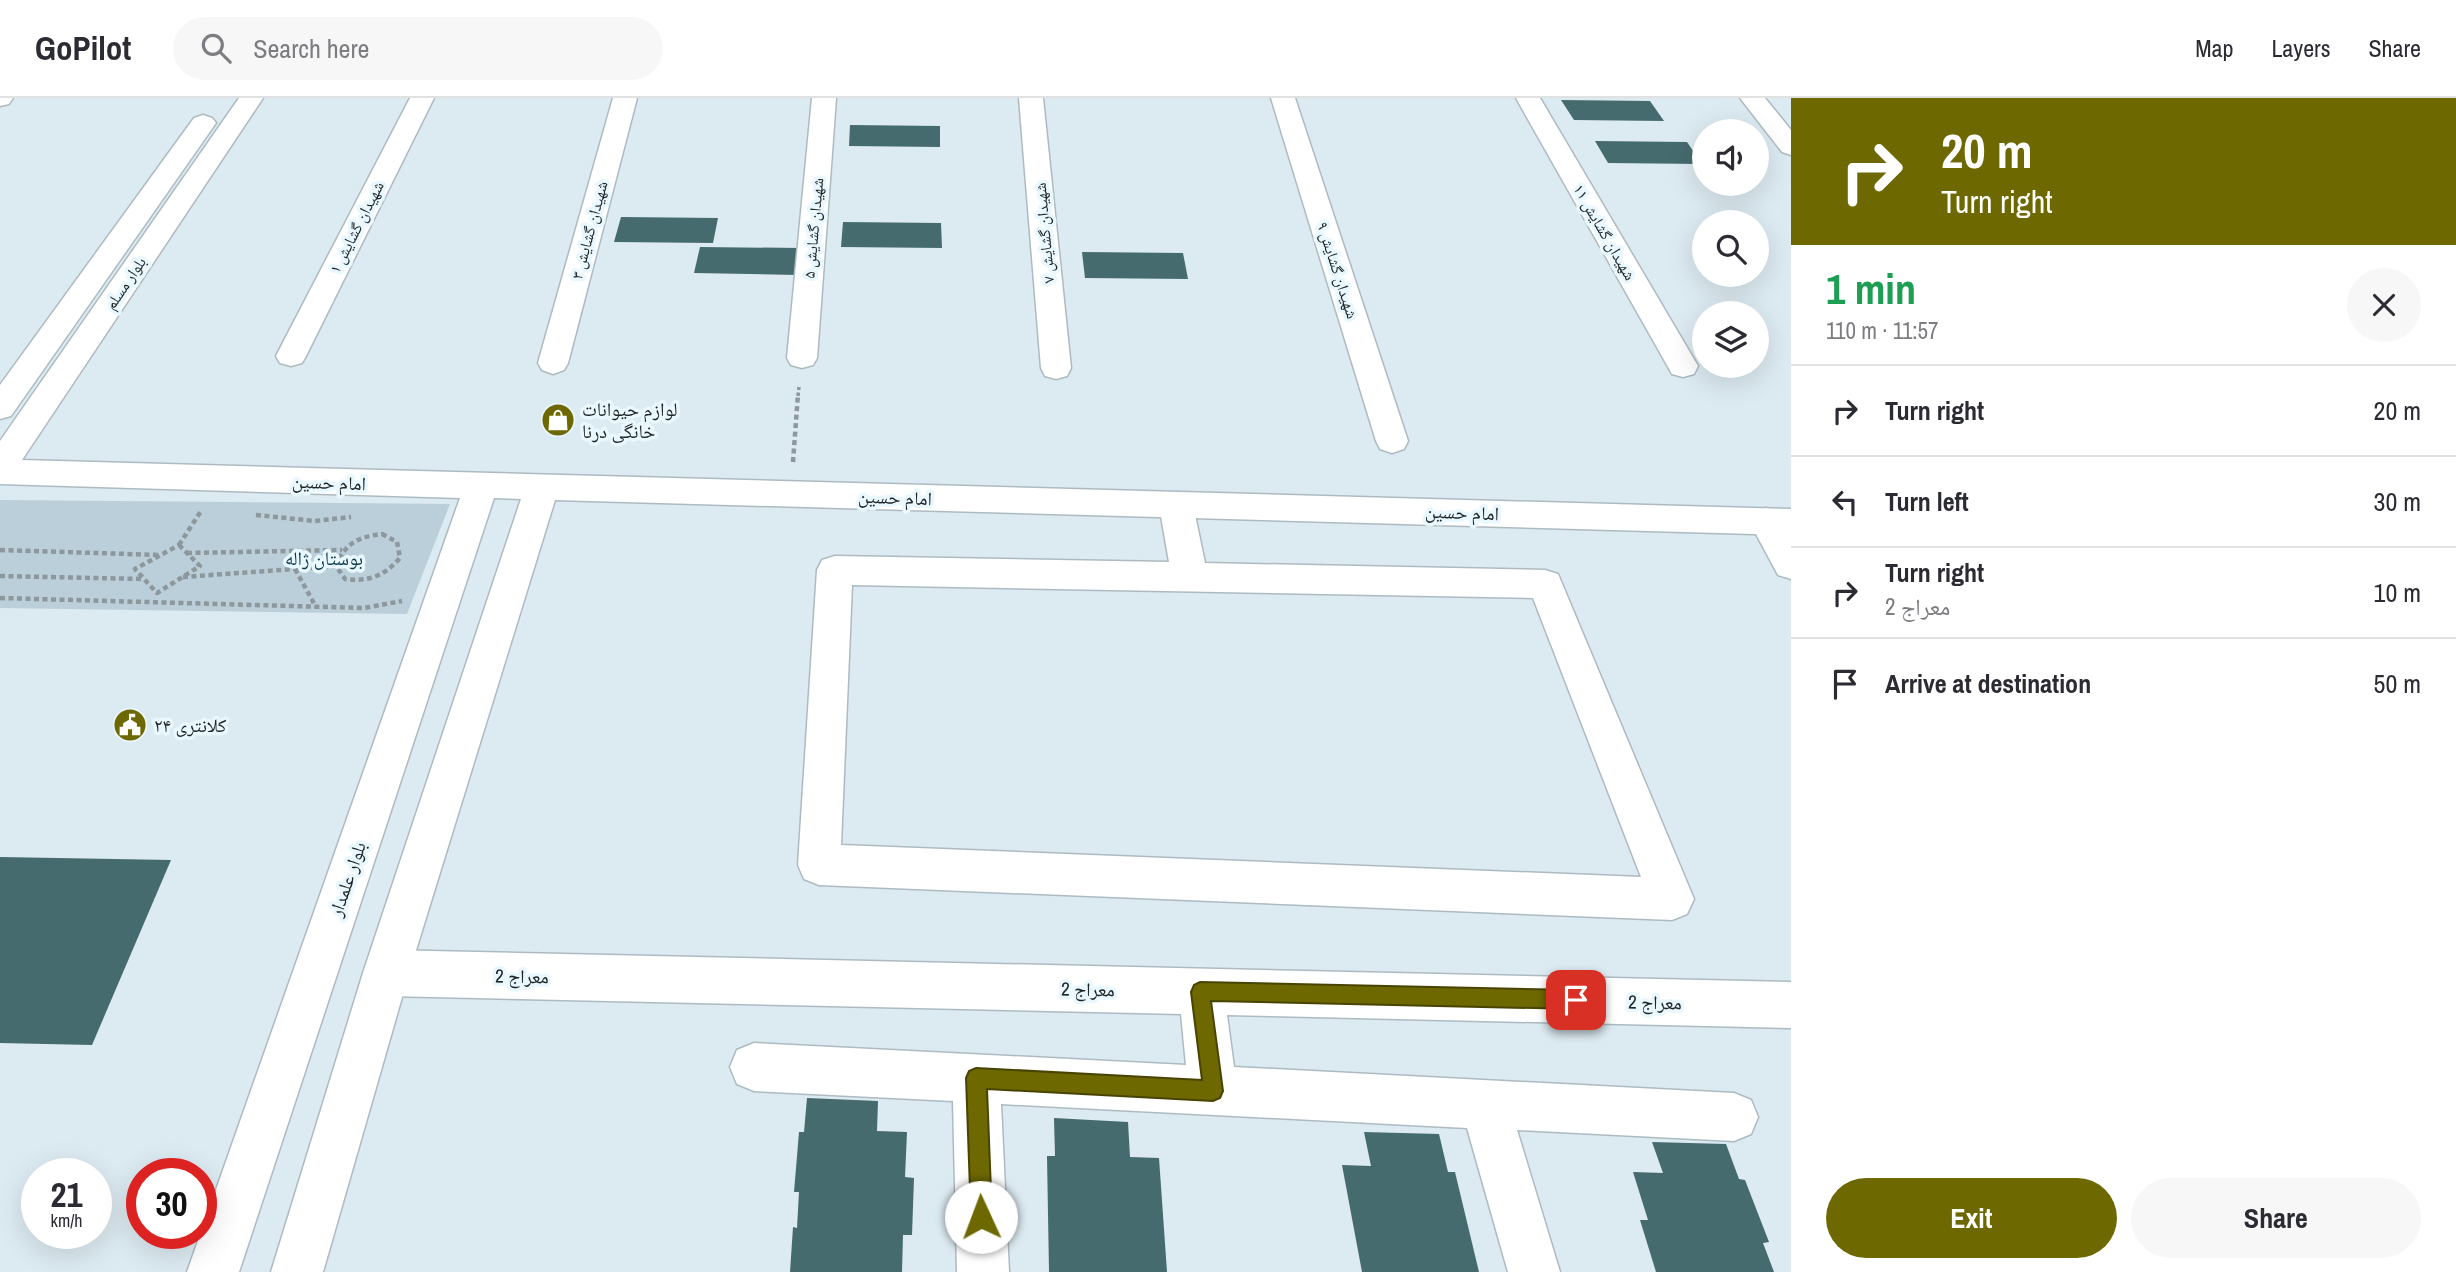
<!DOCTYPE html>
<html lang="en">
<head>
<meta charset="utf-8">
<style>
	:root { --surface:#fff; --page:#f7f7f7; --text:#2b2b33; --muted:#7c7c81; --line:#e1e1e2; --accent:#6e6800 }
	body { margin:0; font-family:"Archivo Narrow","Noto Naskh Arabic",sans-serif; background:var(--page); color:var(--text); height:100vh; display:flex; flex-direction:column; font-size:26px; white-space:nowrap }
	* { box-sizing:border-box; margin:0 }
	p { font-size:23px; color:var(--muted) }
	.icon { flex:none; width:38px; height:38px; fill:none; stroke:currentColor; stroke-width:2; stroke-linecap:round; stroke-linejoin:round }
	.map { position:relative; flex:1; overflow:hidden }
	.side { display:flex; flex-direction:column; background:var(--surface); width:665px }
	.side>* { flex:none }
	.banner { background:#6e6800; color:#fff; overflow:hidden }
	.buttons { position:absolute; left:1692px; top:21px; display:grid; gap:14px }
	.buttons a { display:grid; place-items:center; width:77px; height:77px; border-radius:50%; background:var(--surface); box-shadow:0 7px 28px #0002; font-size:35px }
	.speed { position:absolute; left:21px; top:1060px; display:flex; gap:14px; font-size:35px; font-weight:700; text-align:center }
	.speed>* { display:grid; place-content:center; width:91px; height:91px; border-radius:50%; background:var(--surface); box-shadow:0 7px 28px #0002; line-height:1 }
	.speed small { font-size:18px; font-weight:400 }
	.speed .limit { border:10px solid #d22; background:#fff; color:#111 }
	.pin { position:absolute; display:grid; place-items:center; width:60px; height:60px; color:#fff; margin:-30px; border-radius:14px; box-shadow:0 4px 10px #0006 }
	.me { position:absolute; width:77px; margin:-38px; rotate:358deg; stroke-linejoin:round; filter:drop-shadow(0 0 5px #0008) }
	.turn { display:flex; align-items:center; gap:24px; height:147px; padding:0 35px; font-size:32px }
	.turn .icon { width:91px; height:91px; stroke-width:2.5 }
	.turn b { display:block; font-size:49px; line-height:60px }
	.round { display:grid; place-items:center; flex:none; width:74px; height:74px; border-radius:37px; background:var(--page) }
	.summary { display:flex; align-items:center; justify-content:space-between; height:119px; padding:0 35px }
	h1 { font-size:42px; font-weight:700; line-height:52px; color:#1e9e55 }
	.cta { display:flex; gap:14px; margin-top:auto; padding:14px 35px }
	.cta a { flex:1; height:80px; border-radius:42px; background:var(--accent); color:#fff; font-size:28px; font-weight:700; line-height:80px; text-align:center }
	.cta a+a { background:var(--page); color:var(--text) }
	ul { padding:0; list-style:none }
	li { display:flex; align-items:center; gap:21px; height:91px; padding:0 35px; border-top:2px solid var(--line) }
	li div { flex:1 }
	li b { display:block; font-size:26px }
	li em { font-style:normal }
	header { display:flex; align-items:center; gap:42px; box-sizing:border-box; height:98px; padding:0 35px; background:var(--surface); border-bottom:2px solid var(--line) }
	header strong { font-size:33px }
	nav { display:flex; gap:38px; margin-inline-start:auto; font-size:24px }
	.search { width:490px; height:63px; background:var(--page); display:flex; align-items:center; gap:18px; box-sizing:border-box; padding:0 24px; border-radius:38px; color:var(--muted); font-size:26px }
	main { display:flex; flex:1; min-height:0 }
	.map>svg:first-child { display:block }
</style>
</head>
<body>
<header>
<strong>GoPilot</strong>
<div class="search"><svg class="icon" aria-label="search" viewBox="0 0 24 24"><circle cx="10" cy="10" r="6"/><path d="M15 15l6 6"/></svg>Search here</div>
<nav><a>Map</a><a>Layers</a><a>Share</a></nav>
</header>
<main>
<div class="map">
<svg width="1791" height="1174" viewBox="0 0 1791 1174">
	<rect width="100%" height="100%" fill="#dceaf1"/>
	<!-- green -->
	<path fill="#bacfda" d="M0 402 450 406 407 516 0 510Z"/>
	<!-- building -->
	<g fill="#466b6e">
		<path d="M1561 2 1650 3 1664 23 1574 22Z"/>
		<path d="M850 27 940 28V49L849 48Z"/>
		<path d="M1595 43 1687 44 1702 66 1608 65Z"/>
		<path d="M621 119 718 120 713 145 614 144Z"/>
		<path d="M843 124 941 125 942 150 841 149Z"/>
		<path d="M700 149 800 150 797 177 694 175Z"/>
		<path d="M1082 154 1183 155 1188 181 1085 180Z"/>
		<path d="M0 759 171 762 92 947 0 945Z"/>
		<path d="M807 1000 878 1003 877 1033 907 1034 905 1079 914 1080 912 1137H903L902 1174H790L793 1129 797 1130 799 1094H794L799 1034H804Z"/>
		<path d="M1054 1020 1128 1024 1130 1059 1159 1060 1167 1174H1049L1047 1058H1055Z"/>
		<path d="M1364 1034 1439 1036 1448 1074H1455L1479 1174H1362L1342 1067 1371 1068Z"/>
		<path d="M1652 1044 1726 1046 1739 1081 1745 1082 1769 1144 1763 1145 1774 1174H1656L1640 1122H1648L1633 1074 1663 1075Z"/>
	</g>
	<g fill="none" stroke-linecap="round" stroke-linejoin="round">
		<defs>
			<g id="minor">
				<path d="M0 0H13L9 6 0 8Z"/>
				<path d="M410 0H434L306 258 302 265 291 268 280 265 276 258Z"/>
				<path d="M613 0H637L568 265 564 272 553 276 542 272 538 265Z"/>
				<path d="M812 0H836L817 260 813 267 802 270 791 267 787 260Z"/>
				<path d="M1019 0H1043L1071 270 1067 278 1056 281 1045 278 1041 270Z"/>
				<path d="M1271 0H1295L1408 343 1404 351 1392 355 1380 351 1376 343Z"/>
				<path d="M1516 0H1540L1698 268 1694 276 1683 279 1672 276Z"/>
				<path d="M1740 0H1765L1791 32V57L1782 54Z"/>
				<path d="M1176 394 1188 398 1193 407 1205 465 1545 472 1558 476 1694 801 1687 816 1672 822 819 787 804 781 798 767 817 472 822 462 835 458 1169 464 1159 407 1164 398ZM852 487 1533 500 1641 779 841 747Z"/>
				<path d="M1766 410 1778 414 1791 435V481L1778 477 1749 423 1754 414Z"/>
				<path d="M386 852 1791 884V930L1227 917 1234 969 1734 995 1751 1002 1758 1019 1751 1036 1734 1043 1517 1032 1560 1174H1508L1467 1030 1001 1006 1009 1174H957L953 1003 754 993 737 986 730 969 737 952 754 945 1186 967 1181 916 386 898 370 891 363 875 370 859Z"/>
			</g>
			<g id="major">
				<path d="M239 0H263L22 362 1791 411V437L555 402 409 875 323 1174H271L363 875 521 401 494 400 239 1174H187L460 400 0 386V343Z"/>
				<path d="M203 17 212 20 216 25 11 318 0 321V287L194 20Z"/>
			</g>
		</defs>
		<!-- minor casing -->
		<use href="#minor" stroke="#adbbc1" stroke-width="3"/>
		<!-- major casing -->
		<use href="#major" stroke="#adbbc1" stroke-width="3"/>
		<!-- path-far1 -->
		<path stroke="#8d979c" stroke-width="3.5" stroke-dasharray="3.5 2.5" stroke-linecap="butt" d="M798 298 799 289"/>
		<!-- path -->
		<g stroke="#8d979c" stroke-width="4.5" stroke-dasharray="5 3.5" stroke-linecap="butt">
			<path d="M793 364 798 296"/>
			<path d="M256 417 315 423 351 419"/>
			<path d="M382 436 397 444 400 460C384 478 369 484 345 481L336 468C345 445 358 439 382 436Z"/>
			<path d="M179 447 200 468 157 495 135 471Z"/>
			<path d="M179 447 201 413"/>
			<path d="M0 452 160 457"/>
			<path d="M187 455 342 452"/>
			<path d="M295 471 316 509"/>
			<path d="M0 478 143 481"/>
			<path d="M183 479 336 468"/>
			<path d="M0 500 364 510 402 503"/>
		</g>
		<!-- minor -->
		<use href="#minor" fill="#fff" fill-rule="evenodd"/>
		<!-- major -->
		<use href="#major" fill="#fff" fill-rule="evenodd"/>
	</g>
	<!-- route -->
	<path fill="#6e6800" stroke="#484400" stroke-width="2" d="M1200 884 1576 892 1583 895 1586 902 1583 909 1576 911 1211 903 1223 993 1220 1000 1213 1003 987 991 992 1119 989 1126 981 1129 974 1126 971 1119 966 980 969 973 976 970 1202 982 1191 894 1194 887Z"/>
	<!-- icons -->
	<defs>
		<symbol id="shop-disc" viewBox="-11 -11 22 22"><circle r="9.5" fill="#6e6800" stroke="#e9f7fe"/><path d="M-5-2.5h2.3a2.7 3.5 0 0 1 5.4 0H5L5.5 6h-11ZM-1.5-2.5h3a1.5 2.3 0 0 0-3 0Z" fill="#fff"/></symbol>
		<symbol id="civic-disc" viewBox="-11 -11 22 22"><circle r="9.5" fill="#6e6800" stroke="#e9f7fe"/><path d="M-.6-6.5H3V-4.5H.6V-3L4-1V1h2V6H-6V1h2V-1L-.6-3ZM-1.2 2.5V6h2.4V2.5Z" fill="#fff"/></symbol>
	</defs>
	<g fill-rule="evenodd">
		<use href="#shop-disc" x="539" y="303" width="38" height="38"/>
		<use href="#civic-disc" x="111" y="608" width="38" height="38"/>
	</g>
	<g text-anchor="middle" stroke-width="7" stroke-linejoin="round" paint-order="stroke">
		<!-- far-street labels -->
		<g font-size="16" fill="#1f2426" stroke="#e9f7fe">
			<text transform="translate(356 129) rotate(-63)" y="6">شهیدان گشایش ۱</text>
			<text transform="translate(813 130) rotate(-85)" y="6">شهیدان گشایش ۵</text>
			<text transform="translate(589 132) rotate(-75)" y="6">شهیدان گشایش ۳</text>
			<text transform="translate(1605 134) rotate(60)" y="6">شهیدان گشایش ۱۱</text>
			<text transform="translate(1044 135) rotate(-95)" y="6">شهیدان گشایش ۷</text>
			<text transform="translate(1338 172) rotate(72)" y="6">شهیدان گشایش ۹</text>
			<text transform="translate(125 185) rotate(-56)" y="6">بلوار مسلم</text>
		</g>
		<!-- poi labels -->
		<g font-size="19" fill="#1f2426" stroke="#e9f7fe" text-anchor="start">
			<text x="582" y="318">لوازم حیوانات<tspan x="582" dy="22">خانگی درنا</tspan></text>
			<text x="154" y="634">کلانتری ۲۴</text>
		</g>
		<!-- street labels -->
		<g font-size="19" fill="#1f2426" stroke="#e9f7fe">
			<text transform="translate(329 384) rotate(2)" y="7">امام حسین</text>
			<text transform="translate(895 399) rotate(2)" y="7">امام حسین</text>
			<text transform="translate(1462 414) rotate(2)" y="7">امام حسین</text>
			<text transform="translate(347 781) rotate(-71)" y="7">بلوار علمدار</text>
			<text transform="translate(522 878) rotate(1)" y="7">معراج 2</text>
			<text transform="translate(1088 891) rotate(1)" y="7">معراج 2</text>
			<text transform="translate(1655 904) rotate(1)" y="7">معراج 2</text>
		</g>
		<!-- park labels -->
		<g font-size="19" fill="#09384a" stroke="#e9f7fe">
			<text x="324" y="467">بوستان ژاله</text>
		</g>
	</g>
</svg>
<div class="buttons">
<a><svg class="icon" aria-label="sound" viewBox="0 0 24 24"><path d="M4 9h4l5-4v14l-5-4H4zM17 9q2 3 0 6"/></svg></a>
<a><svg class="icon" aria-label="search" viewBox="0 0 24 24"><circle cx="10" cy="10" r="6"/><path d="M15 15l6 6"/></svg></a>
<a><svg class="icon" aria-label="layers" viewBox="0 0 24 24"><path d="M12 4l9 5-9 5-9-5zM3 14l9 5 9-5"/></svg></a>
</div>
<div class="speed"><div>21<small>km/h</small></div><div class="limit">30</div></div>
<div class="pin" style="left:1576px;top:902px;background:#d93025"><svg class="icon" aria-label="arrive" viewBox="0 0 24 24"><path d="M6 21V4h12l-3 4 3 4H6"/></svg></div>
<svg class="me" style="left:981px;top:1119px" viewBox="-20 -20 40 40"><circle r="19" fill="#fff"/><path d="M0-13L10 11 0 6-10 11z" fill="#6e6800"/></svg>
</div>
<section class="side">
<div class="banner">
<div class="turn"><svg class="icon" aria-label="right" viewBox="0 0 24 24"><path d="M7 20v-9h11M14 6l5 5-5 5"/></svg><div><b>20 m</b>Turn right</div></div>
</div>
<div class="summary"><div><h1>1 min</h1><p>110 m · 11:57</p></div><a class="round"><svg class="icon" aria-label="close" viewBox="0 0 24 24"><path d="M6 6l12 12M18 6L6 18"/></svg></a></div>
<ul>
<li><svg class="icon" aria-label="right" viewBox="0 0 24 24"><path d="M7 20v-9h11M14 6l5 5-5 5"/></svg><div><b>Turn right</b></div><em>20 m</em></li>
<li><svg class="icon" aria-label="left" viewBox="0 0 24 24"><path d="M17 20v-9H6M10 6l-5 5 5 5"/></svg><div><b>Turn left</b></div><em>30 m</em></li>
<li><svg class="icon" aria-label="right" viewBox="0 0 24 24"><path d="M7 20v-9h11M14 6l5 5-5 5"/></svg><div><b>Turn right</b><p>معراج 2</p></div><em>10 m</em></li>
<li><svg class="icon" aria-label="arrive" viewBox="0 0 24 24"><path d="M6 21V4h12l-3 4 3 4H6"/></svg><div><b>Arrive at destination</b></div><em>50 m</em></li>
</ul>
<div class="cta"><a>Exit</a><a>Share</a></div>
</section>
</main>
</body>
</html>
